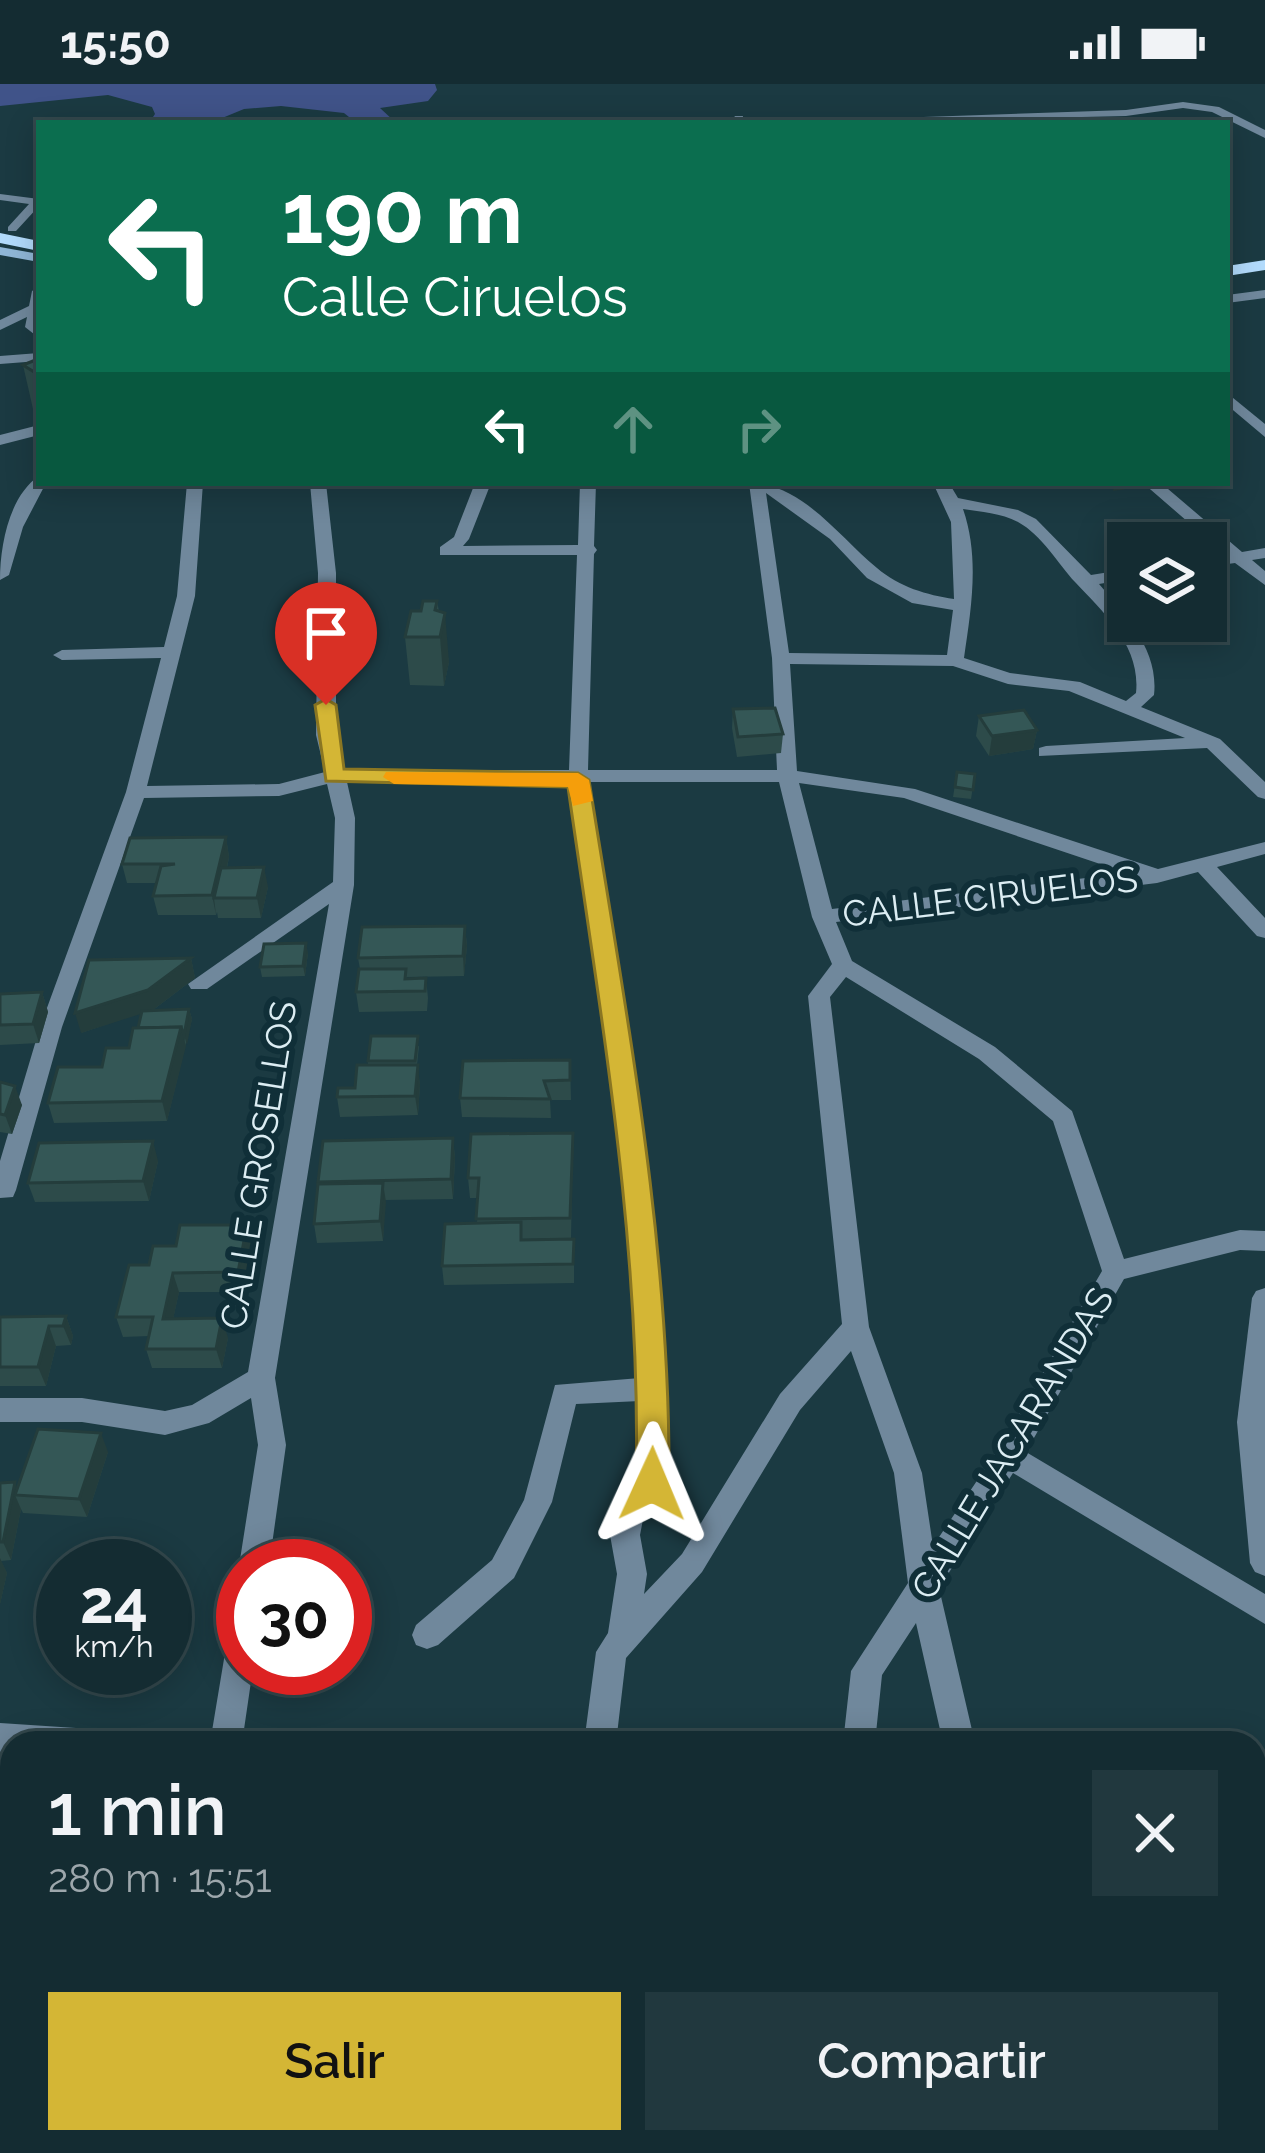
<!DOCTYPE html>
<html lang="es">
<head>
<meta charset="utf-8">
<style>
	:root { --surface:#142c32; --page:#21383e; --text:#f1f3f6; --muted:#9da7ac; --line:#33484d; --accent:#d4b635 }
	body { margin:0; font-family:Raleway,sans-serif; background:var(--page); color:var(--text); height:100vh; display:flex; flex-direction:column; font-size:45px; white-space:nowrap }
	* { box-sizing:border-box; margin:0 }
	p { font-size:39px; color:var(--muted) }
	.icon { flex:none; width:66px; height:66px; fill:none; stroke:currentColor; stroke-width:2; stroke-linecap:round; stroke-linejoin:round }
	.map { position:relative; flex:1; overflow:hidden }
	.panel { position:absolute; left:0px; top:1647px; width:1266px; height:423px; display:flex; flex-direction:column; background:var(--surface); border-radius:36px 36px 0 0; box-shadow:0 6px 30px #0003,0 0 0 3px var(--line) }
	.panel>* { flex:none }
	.guide { position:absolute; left:36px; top:36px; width:1194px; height:366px; border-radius:0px; box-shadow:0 6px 30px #0003,0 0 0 3px var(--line); background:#0b6e4f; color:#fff; overflow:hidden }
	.buttons { position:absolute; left:1107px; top:438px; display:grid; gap:24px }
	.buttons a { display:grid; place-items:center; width:120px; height:120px; border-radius:0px; background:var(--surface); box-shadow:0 6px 30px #0003,0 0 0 3px var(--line); font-size:60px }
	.speed { position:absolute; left:36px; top:1455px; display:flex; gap:24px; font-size:60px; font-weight:700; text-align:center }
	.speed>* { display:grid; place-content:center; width:156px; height:156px; border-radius:50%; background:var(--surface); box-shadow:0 6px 30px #0003,0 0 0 3px var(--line); line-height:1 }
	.speed small { font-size:30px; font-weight:400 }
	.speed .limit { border:18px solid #d22; background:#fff; color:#111 }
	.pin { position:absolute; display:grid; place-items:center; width:102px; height:102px; color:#fff; margin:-123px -51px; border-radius:50% 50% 50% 0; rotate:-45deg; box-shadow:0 0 12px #0007 }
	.pin .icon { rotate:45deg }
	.me { position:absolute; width:132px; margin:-66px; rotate:1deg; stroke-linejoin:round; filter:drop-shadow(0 0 9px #0008) }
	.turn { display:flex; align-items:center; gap:42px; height:252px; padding:0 48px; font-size:54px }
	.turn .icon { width:156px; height:156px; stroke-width:2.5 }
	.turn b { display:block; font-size:84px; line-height:102px }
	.lanes { display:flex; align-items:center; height:114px; padding:0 48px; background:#0003; justify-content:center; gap:60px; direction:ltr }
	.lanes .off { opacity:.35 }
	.round { display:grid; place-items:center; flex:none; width:126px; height:126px; border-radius:0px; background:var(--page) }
	.overview { display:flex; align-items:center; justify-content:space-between; height:204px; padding:0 48px }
	h1 { font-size:72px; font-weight:600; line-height:90px }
	.primary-button { display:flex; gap:24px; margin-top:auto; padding:24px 48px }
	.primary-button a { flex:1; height:138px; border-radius:0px; background:var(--accent); color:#111; font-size:48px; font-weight:600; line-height:138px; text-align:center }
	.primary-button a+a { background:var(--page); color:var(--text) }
	.status { display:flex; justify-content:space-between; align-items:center; height:84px; padding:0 60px; background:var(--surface); direction:ltr }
	.status svg { height:33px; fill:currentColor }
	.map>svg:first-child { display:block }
</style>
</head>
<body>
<div class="status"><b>15:50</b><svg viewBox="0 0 49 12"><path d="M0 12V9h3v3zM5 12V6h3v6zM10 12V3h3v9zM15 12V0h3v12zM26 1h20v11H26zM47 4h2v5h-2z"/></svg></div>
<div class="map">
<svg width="1265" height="2069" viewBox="0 0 1265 2069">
	<rect width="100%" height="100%" fill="#1b3a42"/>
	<!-- water -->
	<path fill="#405389" d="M0 0H435L437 6 428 17 380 24 394 37C376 40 360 38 343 36L349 33 344 29 281 22 244 25 210 39 183 34 149 39 155 30 152 23 108 11 0 22Z"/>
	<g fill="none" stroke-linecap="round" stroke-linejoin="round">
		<!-- lane -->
		<path fill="#70889c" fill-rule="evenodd" d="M0 110 39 115V122L16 147H8V143L29 120 0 116Z"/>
		<!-- street -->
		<g fill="#70889c" fill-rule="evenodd">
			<path d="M1183 18 1219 23 1265 46V54L1212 28 1183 24 1126 32 859 38 865 35 1126 26Z"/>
			<path d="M735 32H743L742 39H730Z"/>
			<path d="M674 35 681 39H669Z"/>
			<path d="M39 203V254L25 243 27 233 0 246V236L29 222 32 207Z"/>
			<path d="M1265 206V214L1227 219V211Z"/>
			<path d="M39 269V277L0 280V272Z"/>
			<path d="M1227 309 1265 340V353L1227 321Z"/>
			<path d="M39 341V351L0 361V351Z"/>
			<path d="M39 392V399H46L23 443 9 491 0 496C0 462 9 412 39 392Z"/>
			<path d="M187 399H203L195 512 147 702 279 700 325 688 316 651 318 489 310 399H326L336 489V651L344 686H569L577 471H440V463L454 453 475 399H491L469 455 463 462 578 461 580 399H596L594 462 597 466 594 470 588 686H777L772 574 749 399C802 399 839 453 877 484 899 503 927 511 954 515L951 438 933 399H949L958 414 1018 426 1036 435 1091 491 1128 485V495L1099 500C1126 532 1159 566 1154 611L1141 623 1220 655 1265 698V715L1258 713 1207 664 1039 672V664L1046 662 1185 654 1069 607 1008 600 953 582 790 580 797 687 915 705 1158 785 1265 758V770L1217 783 1265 834V854L1257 852 1198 788 1157 799 836 838 852 877 995 963 1072 1027 1124 1175 1240 1146 1265 1147V1167L1240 1166 1124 1195 1026 1368 1265 1510V1540L1013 1389 939 1504 975 1659H943L916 1539 882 1591 875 1659H843L851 1587 908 1499 894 1389 851 1267 800 1326 702 1488 626 1574 616 1659H584L596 1568 608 1549 617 1490 610 1451 624 1398 638 1393 640 1317 576 1320 552 1418 514 1494 438 1561 427 1565 416 1561 412 1551 416 1541 492 1476 524 1416 555 1301 640 1294 629 1124 568 698H347L355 734 354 801 275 1294 286 1361 269 1482H243V1490L239 1482 258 1361 251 1314 209 1339 165 1351 82 1338H0V1314H82L165 1327 192 1321 248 1288 329 820 207 905H191L188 900 333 798 335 734 327 700 279 712 144 714 62 943 16 1106 13 1113 0 1114V1077L40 943 126 708 161 574 62 576 53 571 62 566 164 563 177 512ZM766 409 830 455 867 494 912 519 953 526 947 571 789 569ZM963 425C981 428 1001 429 1018 438 1042 451 1059 481 1075 498 1104 529 1141 562 1136 609L1126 617 1080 598 1010 589 964 574C971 525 980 474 963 425ZM588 698H779L812 833 832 880 808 912 842 1240 780 1310 682 1470 644 1510 647 1490 640 1451 647 1415 662 1409 666 1400C670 1162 625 932 588 698ZM799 699 904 714 1127 789 832 825ZM846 893 979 975 1053 1037 1102 1187 999 1364 933 1462 922 1389 869 1243 830 913Z"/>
			<path d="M1143 399H1161L1242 468 1265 464V474L1252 476 1265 487V501L1235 479 1206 483V473L1225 470Z"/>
			<path d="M1265 1204V1492L1255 1488 1250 1479 1237 1338 1252 1214 1256 1207Z"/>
			<path d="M243 1537V1584H253L242 1659H210L228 1551 232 1541Z"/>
			<path d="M0 1639 76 1644 87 1648 92 1659H12V1670L0 1669Z"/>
			<path d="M1265 1739V1787L1254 1792V1744Z"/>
			<path d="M608 2058H646L651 2069H613Z"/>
			<path d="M759 2058H798L793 2069H754Z"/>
			<path d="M991 2058H1029L1027 2069H989Z"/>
		</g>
		<!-- secondary -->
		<path fill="#90b7d7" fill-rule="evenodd" d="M0 163 39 170V178L0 171Z"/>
		<!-- primary -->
		<g fill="#b2dbfc" fill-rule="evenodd">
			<path d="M0 149 39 157V167L0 159Z"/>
			<path d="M1265 176V186L1227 192V182Z"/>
		</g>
	</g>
	<!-- wall -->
	<g fill="#2d4b4a">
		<path d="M39 280V329L33 325 23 281Z"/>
		<path d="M437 517 449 578 444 602 410 601 405 553 421 527Z"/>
		<path d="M733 625 783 650 781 669 737 673 732 644Z"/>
		<path d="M979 632 1037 646 1033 665 989 672 976 652Z"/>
		<path d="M957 688 975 690 971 715 953 713Z"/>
		<path d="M226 753 229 773 227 784 268 803 261 834H218L217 828 216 831H158L153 812 156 799H127L122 780Z"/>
		<path d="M465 842 467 862 464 892 407 893V895L426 894 428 914 427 927 359 928 356 908 360 885 358 874Z"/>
		<path d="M308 869 305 892 262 893 260 883Z"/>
		<path d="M191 874 195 894 153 926 189 925 192 935 167 1037 54 1039 48 1019 129 964 138 944 141 929 81 949Z"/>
		<path d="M42 908 48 928 39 959 0 961V910Z"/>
		<path d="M419 962 417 981 420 1001 418 1031 340 1033 337 1013 355 1004 368 981V977Z"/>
		<path d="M570 976 571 1016H550L551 1034 462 1033 460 1014Z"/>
		<path d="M0 998 22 1021 12 1050 0 1048Z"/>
		<path d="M573 1049 571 1154H522L574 1155V1199L444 1201 442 1182 477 1139 478 1114H470L468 1094Z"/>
		<path d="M453 1054 455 1074 453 1115 385 1116 383 1157 317 1159 314 1140 318 1098Z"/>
		<path d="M158 1077 149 1117 35 1118 28 1099Z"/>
		<path d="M247 1141 251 1160 243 1208H179L173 1235 228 1254 222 1284H152L146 1265 149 1252 123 1253 116 1233 149 1181 176 1162Z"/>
		<path d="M66 1232 73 1252 71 1261 56 1262 46 1302H0V1233Z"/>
		<path d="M108 1368 87 1433 23 1429 21 1425 11 1476 1 1477 7 1489 0 1520V1399L17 1404Z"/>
	</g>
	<!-- shaded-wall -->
	<g fill="#243d3c">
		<path d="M1114 399H1142L1141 403 1113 407Z"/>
		<path d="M445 529 449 578 444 602 440 553Z"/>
		<path d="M1037 646 1033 665 989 672 992 652Z"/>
		<path d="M226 753 229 773 220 814H214L216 831 212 811Z"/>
		<path d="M264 783 268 803 261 834 257 814Z"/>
		<path d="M465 842 467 862 464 892 463 872Z"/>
		<path d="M306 859 308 869 305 892 303 882Z"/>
		<path d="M191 874 195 894 153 926 81 949 75 929Z"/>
		<path d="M42 908 48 928 39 959 33 940Z"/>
		<path d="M189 925 192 935 187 961 184 951Z"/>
		<path d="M181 943 186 962 167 1037 162 1017Z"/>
		<path d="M418 981 420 1001 418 1031 415 1012Z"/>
		<path d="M15 1002 22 1021 12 1050 5 1031Z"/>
		<path d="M453 1054 455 1074 453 1115 451 1095Z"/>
		<path d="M153 1057 158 1077 149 1117 143 1097Z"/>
		<path d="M383 1099 386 1118 383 1157 380 1137Z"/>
		<path d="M247 1141 251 1160 243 1208 238 1188Z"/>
		<path d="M173 1189 179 1208 169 1254 163 1235Z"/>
		<path d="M66 1232 73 1252 71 1261 63 1242Z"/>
		<path d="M222 1234 228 1254 222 1284 216 1265Z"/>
		<path d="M49 1242 56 1262 46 1302 38 1283Z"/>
		<path d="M101 1349 108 1368 87 1433 79 1415Z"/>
		<path d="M15 1398 20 1411H15L21 1425 11 1476 3 1458Z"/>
		<path d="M0 1474 7 1489 0 1520Z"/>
	</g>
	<!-- building -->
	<g fill="#345756" stroke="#243d3c" stroke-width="3">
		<path d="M33 277 39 280V291L23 281Z"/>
		<path d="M423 517H437L435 526 445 529 440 553H405L411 527H421Z"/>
		<path d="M775 624 783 650 738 653 733 625Z"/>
		<path d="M1024 626 1037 646 992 652 979 632Z"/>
		<path d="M957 688 975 690 973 706 955 703Z"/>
		<path d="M226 753 212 811 153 812 161 782 175 780H122L130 754Z"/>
		<path d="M264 783 257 814H214L221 784Z"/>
		<path d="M465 842 463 872 358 874 362 843Z"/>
		<path d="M306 859 303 882 260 883 264 860Z"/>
		<path d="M191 874 148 906 75 929 89 876Z"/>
		<path d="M359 885H406L405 895 426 894 425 907 356 908Z"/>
		<path d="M42 908 33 940 0 941V910Z"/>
		<path d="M189 925 184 951 181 943 138 944 142 927Z"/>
		<path d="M181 943 162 1017 48 1019 58 983H102L106 964H129L133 944Z"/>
		<path d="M371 952H418L415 977H368Z"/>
		<path d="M570 976V996L544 997 550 1015 460 1014 463 977Z"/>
		<path d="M357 981H418L415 1012 337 1013 338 1004H355Z"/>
		<path d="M0 998 15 1002 5 1031 0 1030Z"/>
		<path d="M573 1049 570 1134 476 1135 479 1094H468L471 1050Z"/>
		<path d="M453 1054 451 1095 318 1098 323 1057Z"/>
		<path d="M153 1057 143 1097 28 1099 39 1059Z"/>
		<path d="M383 1099 380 1137 314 1140 318 1100Z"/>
		<path d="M521 1138V1156L574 1155 573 1180 442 1182 445 1140Z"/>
		<path d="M180 1141H247L238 1188 173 1189 163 1235 222 1234 216 1265H146L153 1233H116L129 1181H149L153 1162H176Z"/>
		<path d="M66 1232 63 1242H49L38 1283H0V1233Z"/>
		<path d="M38 1345 101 1349 79 1415 15 1411Z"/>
		<path d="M15 1398 3 1458H0V1399Z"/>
	</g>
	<!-- route -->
	<path fill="#d4b635" stroke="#8a7622" stroke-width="3" d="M326 615 336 621 344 685 578 689 589 696C626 930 671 1163 669 1400L664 1410H641L636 1400C642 1165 601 935 568 703L326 697 315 621Z"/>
	<!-- slow -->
	<path fill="#f59e0b" d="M386 688 578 689 589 696 593 717 573 722 568 703 394 700 383 693Z"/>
	<g text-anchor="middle" stroke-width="12" stroke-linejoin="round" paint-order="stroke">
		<!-- street labels -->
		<g font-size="36" fill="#dcedf3" stroke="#102f38">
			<text transform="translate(990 812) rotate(-7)" y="13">CALLE CIRUELOS</text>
			<text transform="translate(258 1081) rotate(-81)" y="13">CALLE GROSELLOS</text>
			<text transform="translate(1012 1359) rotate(-59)" y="13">CALLE JACARANDAS</text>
		</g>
	</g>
</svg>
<div class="buttons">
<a><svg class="icon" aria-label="layers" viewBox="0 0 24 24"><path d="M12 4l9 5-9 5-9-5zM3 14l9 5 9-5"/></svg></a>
</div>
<div class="speed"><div>24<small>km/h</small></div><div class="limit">30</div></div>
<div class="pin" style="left:326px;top:621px;background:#d93025"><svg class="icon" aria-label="arrive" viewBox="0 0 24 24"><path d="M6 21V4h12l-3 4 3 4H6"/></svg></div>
<svg class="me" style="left:652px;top:1400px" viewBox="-20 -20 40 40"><path d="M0-17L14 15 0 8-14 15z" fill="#d4b635" stroke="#fff" stroke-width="4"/></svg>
<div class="guide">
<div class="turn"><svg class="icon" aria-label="left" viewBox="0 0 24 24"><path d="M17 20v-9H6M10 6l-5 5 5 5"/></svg><div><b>190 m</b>Calle Ciruelos</div></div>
<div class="lanes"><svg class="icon" aria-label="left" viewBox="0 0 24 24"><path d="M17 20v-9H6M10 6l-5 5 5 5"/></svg><svg class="icon off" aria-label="ahead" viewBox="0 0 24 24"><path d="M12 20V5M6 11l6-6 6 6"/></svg><svg class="icon off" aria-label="right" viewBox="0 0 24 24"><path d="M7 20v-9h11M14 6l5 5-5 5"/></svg></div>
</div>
<section class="panel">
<div class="overview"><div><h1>1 min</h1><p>280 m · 15:51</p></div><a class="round"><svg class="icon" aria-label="close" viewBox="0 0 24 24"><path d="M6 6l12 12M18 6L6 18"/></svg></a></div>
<div class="primary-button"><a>Salir</a><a>Compartir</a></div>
</section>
</div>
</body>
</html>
